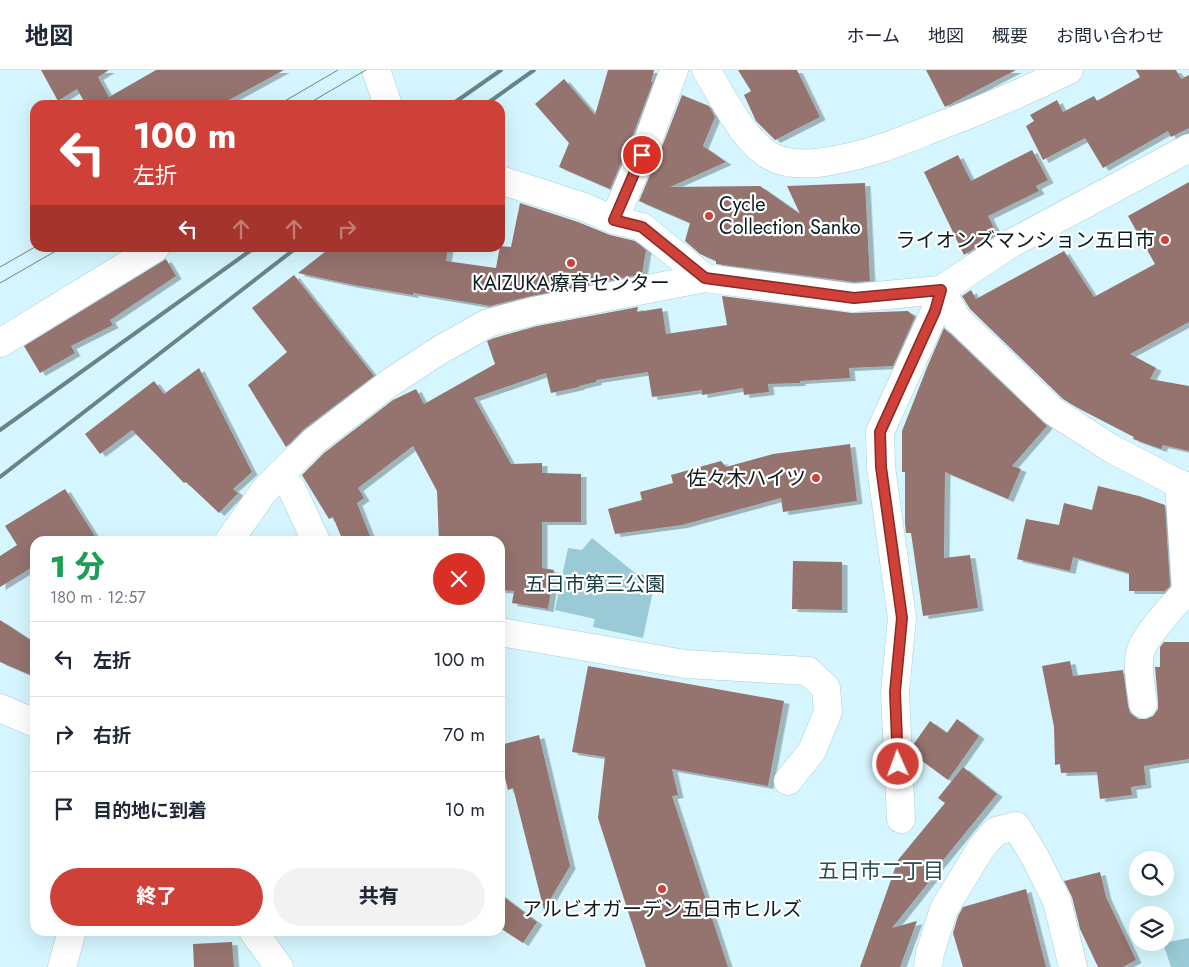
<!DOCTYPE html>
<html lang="ja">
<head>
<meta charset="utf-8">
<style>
	:root { --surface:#fff; --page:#f2f2f3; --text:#1f2937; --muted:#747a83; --line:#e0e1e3; --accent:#cf4138 }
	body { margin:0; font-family:Jost,"Noto Sans JP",sans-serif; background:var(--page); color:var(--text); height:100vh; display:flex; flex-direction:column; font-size:19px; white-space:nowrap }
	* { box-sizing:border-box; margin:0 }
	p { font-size:16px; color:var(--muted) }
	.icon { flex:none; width:28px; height:28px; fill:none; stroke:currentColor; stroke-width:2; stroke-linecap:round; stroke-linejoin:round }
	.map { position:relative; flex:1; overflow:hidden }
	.details { position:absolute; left:30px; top:466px; width:475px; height:400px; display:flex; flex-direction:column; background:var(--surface); border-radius:15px; box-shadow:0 5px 20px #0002 }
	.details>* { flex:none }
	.top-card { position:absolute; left:30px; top:30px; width:475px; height:152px; border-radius:15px; box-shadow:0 5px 20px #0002; background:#cf4138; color:#fff; overflow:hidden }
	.buttons { position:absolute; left:1129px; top:781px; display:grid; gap:10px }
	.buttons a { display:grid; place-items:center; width:45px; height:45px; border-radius:50%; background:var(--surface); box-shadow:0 5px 20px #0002; font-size:25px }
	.pin { position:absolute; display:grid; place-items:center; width:42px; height:42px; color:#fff; margin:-21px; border:2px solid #fff; border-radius:50%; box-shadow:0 1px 5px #0007 }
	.me { position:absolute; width:55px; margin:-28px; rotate:358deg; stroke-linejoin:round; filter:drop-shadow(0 0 4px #0008) }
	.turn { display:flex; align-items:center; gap:18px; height:105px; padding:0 20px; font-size:22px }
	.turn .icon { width:65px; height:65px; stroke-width:2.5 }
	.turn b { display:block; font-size:35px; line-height:42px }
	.lanes { display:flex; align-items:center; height:48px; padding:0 20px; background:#0003; justify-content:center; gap:25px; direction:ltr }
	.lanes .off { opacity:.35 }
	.round { display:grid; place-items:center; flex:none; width:52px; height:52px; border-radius:26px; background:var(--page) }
	.summary { display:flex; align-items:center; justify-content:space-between; height:85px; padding:0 20px }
	h1 { font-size:30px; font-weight:800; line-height:38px; color:#1e9e55 }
	.cta { display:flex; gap:10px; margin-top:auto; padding:10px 20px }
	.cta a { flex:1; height:58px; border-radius:30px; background:var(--accent); color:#fff; font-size:20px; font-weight:800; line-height:58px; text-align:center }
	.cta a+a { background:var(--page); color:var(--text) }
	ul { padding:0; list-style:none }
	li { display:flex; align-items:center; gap:15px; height:75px; padding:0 20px; border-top:1px solid var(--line) }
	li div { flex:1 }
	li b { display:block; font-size:19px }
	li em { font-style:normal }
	header { display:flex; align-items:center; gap:30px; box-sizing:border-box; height:70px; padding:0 25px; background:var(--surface); border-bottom:1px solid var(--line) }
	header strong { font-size:24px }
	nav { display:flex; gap:28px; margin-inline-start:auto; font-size:18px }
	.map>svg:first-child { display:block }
</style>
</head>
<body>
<header>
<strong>地図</strong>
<nav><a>ホーム</a><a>地図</a><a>概要</a><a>お問い合わせ</a></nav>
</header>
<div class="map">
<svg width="1189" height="897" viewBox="0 0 1189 897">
	<defs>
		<filter id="shadow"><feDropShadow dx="5.5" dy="3" stdDeviation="0" flood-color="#0004"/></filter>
	</defs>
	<rect width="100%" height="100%" fill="#d5f6fe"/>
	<!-- green -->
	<g fill="#99cad5">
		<path d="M592 468 635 503 656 507 643 568 593 557 595 549 555 540 568 478 582 480Z"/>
		<path d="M1189 868V897H1171L1163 873Z"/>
	</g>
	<!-- building -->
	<g fill="#95736e" filter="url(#shadow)">
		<path d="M41 0H109L98 7 109 27 156 0H284L220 35H86L77 19 58 31Z"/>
		<path d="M608 0H654L651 12H653L634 62 610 119 559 97 569 73 535 34 564 9 595 45Z"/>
		<path d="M738 0H797L820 47 775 70 756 51 744 25 751 21Z"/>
		<path d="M926 0H1016L945 37Z"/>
		<path d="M1136 0H1176L1181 9 1189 5V58L1171 67 1168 61 1103 98 1085 68 1043 90 1026 56 1034 51 1030 45 1057 30 1063 42 1094 26 1097 31 1140 7Z"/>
		<path d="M682 25 709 36 715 47 703 76 726 92 670 117 760 116 800 144 787 116 865 113 870 211 854 212 716 194V191L700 184 685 171 690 153 639 131 663 74Z"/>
		<path d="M1032 80 1048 110 1036 116 1039 121 988 146 997 164 964 185 924 102 958 85 971 111Z"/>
		<path d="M1189 112V252L1130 284 1156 298 1150 309 1189 316V381L1163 375 1161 379 1133 369 1134 367 1076 337 1063 329 970 239 962 226 971 220 976 229 1064 181 1094 227 1155 194 1128 146Z"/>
		<path d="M520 133 578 152 610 165 635 171 646 180 642 204 531 226 490 236 413 223V225L354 215 298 203 330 178H448L446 191 496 198 500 176 511 177Z"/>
		<path d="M166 189 176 206 110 250 113 255 71 276 75 283 40 303 24 276Z"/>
		<path d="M294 205 374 306 304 359 286 377 248 315 287 282 252 238Z"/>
		<path d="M722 226 852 243 908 241 915 247 893 296 849 298 850 308 800 311V313L768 314 769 322 744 325 743 318 702 325V320L652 327 648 302 596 310V312L579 316V317L551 323 546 303 474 328 511 394 542 393V403L581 404V452H542V498L554 500 548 539 512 533 514 521 500 520V471H439L437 421 413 376 358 418 364 428 357 433 372 471H343L333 447 329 449 302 405 324 383 393 330 416 319 424 334 495 294 487 271 494 268 537 256 638 237 637 242 662 238 666 264 727 255Z"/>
		<path d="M944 258 1047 356 1012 396 1021 399 1008 429 945 402 944 488 970 485 978 538 923 546 911 463H906L905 453V402H902V361L928 295Z"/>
		<path d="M199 298 252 402 233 419 238 423 219 443 186 412 184 413 132 360 100 384 85 364 154 311 164 324Z"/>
		<path d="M850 374 857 431 783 442 781 428 682 455 615 464 608 439 642 430 640 422 673 413 671 405 721 391 726 397 773 384Z"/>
		<path d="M1098 416 1139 426 1165 435 1170 516 1165 521H1129V503L1073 487 1070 501 1017 489 1026 449 1059 455 1064 433 1092 440Z"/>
		<path d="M65 419 98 471H35V503L31 498 0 517V486L17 475 5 456Z"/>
		<path d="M793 491 842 492V540L792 539Z"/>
		<path d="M0 550 35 573V607L0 592Z"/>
		<path d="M1164 572H1189V689L1144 696 1146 715 1131 717 1132 725 1100 729 1097 702 1061 703 1060 694 1055 695 1054 657 1042 596 1070 591 1073 606 1123 600 1128 636 1130 643 1138 649H1146L1153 646 1158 639V632L1155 597H1160V577Z"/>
		<path d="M588 596 784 631 768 716 672 699 678 725 672 726 728 897H646L598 748 605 687 572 682Z"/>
		<path d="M957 649 979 666 948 710 914 685 913 675 930 651 947 663Z"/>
		<path d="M539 665 570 796 544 840 513 718 508 720 500 688V675Z"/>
		<path d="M963 697 997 724 935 800 932 808 892 858 917 851 900 897H860L898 790 945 733 938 728Z"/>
		<path d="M1100 802 1106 827 1136 890 1123 897H1098L1080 859 1072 827 1064 811Z"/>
		<path d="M1026 819 1046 897H963L953 863 958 846 963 837Z"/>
		<path d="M500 824 537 852 523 873 500 858Z"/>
		<path d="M232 872 234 897H194L193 874Z"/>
	</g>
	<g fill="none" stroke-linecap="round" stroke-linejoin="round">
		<defs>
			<g id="street">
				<path d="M376 0 388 35"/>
				<path d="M706 0C723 27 743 71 772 87 790 96 816 94 835 90 867 85 899 72 929 60 977 42 1022 23 1069 0"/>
				<path d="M500 110 584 137 614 150 642 157 705 208"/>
				<path d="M614 150 649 68 674 0"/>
				<path d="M941 220 957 249 1053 341 1112 379 1183 416H1189"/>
				<path d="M0 273 155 178"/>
				<path d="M279 405 292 419 316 471"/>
				<path d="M229 471 264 421 314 371 391 312 440 280 488 253 534 241 705 208 854 228 941 220"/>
				<path d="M500 562 685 594 808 601 826 618 828 642 812 681 788 711"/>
				<path d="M1143 634C1141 619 1136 593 1141 580 1148 561 1173 537 1186 521L1179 413"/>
				<path d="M0 638 35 653"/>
				<path d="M901 749 895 622 902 548 881 397 880 362 935 241 941 220"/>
				<path d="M253 861 279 897"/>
				<path d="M62 897 72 861"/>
				<path d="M928 897 930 883 944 839 981 778 996 761 1016 756 1035 787 1057 831 1073 897"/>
			</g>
			<path id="secondary" d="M941 220 1010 174 1189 78"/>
		</defs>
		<!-- street casing -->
		<use href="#street" stroke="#a7cfd9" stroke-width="29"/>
		<!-- secondary casing -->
		<use href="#secondary" stroke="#a7cfd9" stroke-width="29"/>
		<!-- street -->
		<use href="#street" stroke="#fff" stroke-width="28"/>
		<!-- secondary -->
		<use href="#secondary" stroke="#fff" stroke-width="28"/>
		<!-- tram -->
		<g stroke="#6b8388" stroke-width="1">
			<path d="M278 35 338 0"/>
			<path d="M306 35 366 0"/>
			<path d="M0 197 35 177"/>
			<path d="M0 213 61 178"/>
		</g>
		<!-- rail -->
		<g stroke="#6b8388" stroke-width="4">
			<path d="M451 35 501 0"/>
			<path d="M485 35 534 0"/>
			<path d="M0 360 254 178"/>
			<path d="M0 407 296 178"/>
		</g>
	</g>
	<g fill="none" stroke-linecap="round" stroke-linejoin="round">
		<defs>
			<path id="route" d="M642 85 614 150 642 157 705 208 854 228 941 220 935 241 880 362 881 397 902 548 895 622 898 694"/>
		</defs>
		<!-- route casing -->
		<use href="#route" stroke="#872a24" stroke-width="12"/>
		<!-- route -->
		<use href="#route" stroke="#cf4138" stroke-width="9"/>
	</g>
	<!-- markers -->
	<g fill="#cf4138" stroke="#fff" stroke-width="2">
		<circle cx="709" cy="146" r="5"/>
		<circle cx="1165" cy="170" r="5"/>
		<circle cx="571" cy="193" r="5"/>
		<circle cx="816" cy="408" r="5"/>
		<circle cx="662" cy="819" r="5"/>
	</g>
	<g text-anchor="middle" stroke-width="4.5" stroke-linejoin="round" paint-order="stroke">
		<!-- poi labels -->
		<g font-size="20" fill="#0c1c1f" stroke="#fff" text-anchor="end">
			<text x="719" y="141" text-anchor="start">Cycle<tspan x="719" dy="23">Collection Sanko</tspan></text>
			<text x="1155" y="177">ライオンズマンション五日市</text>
			<text x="571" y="220" text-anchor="middle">KAIZUKA療育センター</text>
			<text x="806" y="415">佐々木ハイツ</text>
			<text x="662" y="846" text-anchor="middle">アルビオガーデン五日市ヒルズ</text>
		</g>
		<!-- park labels -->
		<g font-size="20" fill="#163b42" stroke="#fff">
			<text x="595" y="521">五日市第三公園</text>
		</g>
		<!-- neighbourhood labels -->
		<g font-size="21" fill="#274c54" stroke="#fff">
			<text x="881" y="808">五日市二丁目</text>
		</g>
	</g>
</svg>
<div class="buttons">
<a><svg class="icon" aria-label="search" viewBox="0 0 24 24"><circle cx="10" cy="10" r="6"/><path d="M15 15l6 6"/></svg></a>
<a><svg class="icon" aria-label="layers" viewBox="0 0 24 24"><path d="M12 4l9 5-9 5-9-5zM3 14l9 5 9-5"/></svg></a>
</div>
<div class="pin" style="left:642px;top:85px;background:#d93025"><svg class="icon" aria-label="arrive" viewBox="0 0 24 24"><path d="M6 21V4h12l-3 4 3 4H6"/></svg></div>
<svg class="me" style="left:898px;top:694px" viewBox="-20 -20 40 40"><circle r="17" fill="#cf4138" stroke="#fff" stroke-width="3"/><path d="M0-11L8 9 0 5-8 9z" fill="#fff"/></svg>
<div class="top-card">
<div class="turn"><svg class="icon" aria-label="left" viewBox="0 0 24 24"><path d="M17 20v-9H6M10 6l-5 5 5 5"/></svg><div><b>100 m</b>左折</div></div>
<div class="lanes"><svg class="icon" aria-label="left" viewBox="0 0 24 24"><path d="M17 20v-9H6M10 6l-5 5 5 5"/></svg><svg class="icon off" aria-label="ahead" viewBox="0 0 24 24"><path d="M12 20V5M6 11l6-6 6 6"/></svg><svg class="icon off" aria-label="ahead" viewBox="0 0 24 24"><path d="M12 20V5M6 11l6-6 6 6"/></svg><svg class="icon off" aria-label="right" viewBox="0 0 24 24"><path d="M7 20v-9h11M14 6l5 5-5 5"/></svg></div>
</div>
<section class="details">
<div class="summary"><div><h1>1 分</h1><p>180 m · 12:57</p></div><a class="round" style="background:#d93025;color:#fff"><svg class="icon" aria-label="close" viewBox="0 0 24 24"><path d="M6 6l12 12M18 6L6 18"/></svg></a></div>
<ul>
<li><svg class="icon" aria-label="left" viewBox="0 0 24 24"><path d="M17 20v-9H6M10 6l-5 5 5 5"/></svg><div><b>左折</b></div><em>100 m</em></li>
<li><svg class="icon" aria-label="right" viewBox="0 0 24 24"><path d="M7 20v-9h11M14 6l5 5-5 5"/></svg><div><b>右折</b></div><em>70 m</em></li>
<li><svg class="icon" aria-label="arrive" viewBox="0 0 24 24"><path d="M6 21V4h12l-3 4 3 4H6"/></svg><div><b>目的地に到着</b></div><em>10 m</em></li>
</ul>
<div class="cta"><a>終了</a><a>共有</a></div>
</section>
</div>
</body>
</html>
